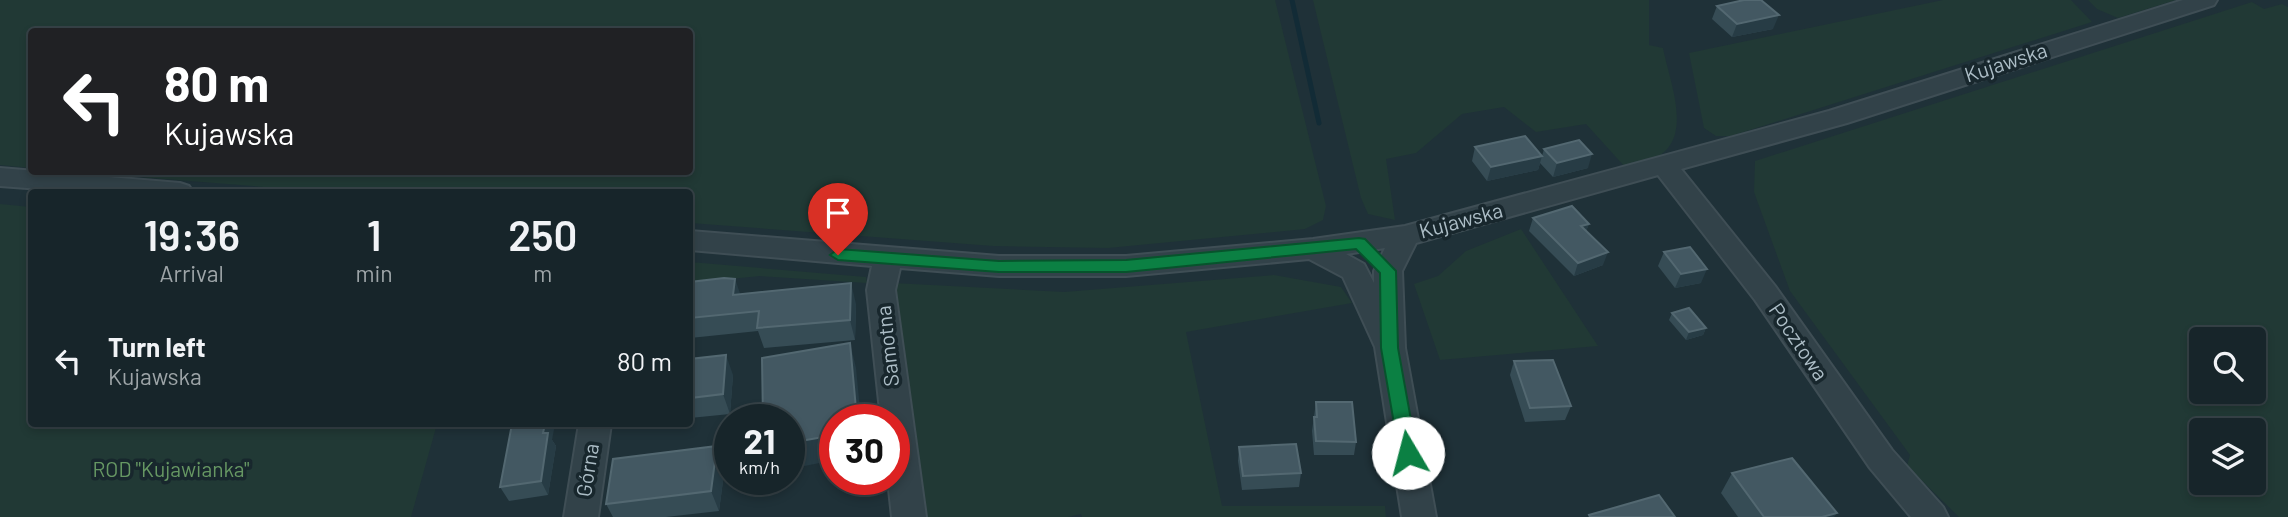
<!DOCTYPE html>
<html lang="en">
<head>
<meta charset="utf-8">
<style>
	:root { --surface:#17252a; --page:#243136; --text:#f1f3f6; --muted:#9ea5a8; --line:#364247 }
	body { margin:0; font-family:Barlow,sans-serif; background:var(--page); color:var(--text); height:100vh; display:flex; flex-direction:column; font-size:26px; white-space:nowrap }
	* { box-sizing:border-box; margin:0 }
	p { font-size:23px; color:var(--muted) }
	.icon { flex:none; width:38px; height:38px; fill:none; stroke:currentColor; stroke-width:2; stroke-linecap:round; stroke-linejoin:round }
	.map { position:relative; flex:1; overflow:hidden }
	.sheet { position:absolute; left:28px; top:189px; width:665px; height:238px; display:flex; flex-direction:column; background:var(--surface); border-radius:7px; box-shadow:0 4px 10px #0003,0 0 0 2px var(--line) }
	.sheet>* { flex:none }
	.hud { position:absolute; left:28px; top:28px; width:665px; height:147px; border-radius:7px; box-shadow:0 4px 10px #0003,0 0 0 2px var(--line); background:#202124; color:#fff; overflow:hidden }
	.fabs { position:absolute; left:2189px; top:327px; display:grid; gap:14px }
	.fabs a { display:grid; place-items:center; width:77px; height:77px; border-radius:7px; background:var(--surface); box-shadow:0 4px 10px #0003,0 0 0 2px var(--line); font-size:35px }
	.speed { position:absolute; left:714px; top:404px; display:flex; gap:14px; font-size:35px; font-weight:700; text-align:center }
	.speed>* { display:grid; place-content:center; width:91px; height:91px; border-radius:50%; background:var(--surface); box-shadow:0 4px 10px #0003,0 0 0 2px var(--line); line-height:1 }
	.speed small { font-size:18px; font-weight:400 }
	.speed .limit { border:10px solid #d22; background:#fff; color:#111 }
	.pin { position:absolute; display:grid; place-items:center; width:60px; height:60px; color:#fff; margin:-72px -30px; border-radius:50% 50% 50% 0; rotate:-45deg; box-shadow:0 0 7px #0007 }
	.pin .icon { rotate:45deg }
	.me { position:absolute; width:77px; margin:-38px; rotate:352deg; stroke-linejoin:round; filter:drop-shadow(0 0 5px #0008) }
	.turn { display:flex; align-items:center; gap:24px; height:147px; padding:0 21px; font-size:32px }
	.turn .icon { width:91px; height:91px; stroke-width:2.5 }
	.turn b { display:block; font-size:49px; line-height:60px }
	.eta { display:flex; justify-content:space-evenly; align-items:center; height:119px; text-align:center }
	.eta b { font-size:42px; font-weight:600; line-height:49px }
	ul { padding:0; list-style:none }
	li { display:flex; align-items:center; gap:21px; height:105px; padding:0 21px }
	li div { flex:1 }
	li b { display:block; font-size:26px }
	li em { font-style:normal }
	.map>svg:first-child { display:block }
</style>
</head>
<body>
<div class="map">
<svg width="2288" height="517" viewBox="0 0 2288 517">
	<rect width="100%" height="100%" fill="#1f3138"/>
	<!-- green -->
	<g fill="#213935" fill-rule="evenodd">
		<path d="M0 0H1275L1326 206 1323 220 1305 229 1108 248 993 246 690 223V192H327L77 172H690V32H32L31 168 0 165Z"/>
		<path d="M1313 0H1649V45L1663 48C1669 80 1694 137 1657 157 1648 162 1635 164 1625 167L1586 124 1536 132 1504 107 1462 114 1416 153 1386 159 1395 220 1368 214 1361 198Z"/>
		<path d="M1943 0H2071L2092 22 1731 136H1716L1704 128 1689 53Z"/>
		<path d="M2088 0H2176L2118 18 2097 9Z"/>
		<path d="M2252 2 2264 9 2282 4 2288 7V517H1959L1907 466 1910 455 1790 291 1754 192 1755 161ZM2202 340H2254V392H2202ZM2202 430H2254V483H2202Z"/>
		<path d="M0 204 31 207 32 424H437L411 517H0Z"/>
		<path d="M1521 229 1598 346 1440 360 1414 284 1438 276 1466 251Z"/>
		<path d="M690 262 866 277 867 283 760 276 690 283Z"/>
		<path d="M1274 275 1341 287 1352 303 1186 332 1222 506H1385L1386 517H1082L1081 514 1068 517H925L893 283 1064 292Z"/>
	</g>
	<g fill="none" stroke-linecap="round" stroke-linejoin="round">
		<!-- stream -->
		<path stroke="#122b36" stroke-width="5" d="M1292 0 1319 123"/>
		<defs>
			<g id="minor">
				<path d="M2183 0H2217L2214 5 1847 123 1681 169 1775 286 1892 450 1943 507 1948 517H1911L1870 468 1755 300 1658 175 1416 243 1402 271 1405 348 1436 517H1402L1375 347 1343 277 1309 259 1126 276H999L900 268 895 290 926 517H892L888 480H894V420H881L867 290 872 266 690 250V231L999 256H1126L1313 239 1405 226 1829 111ZM1385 248 1374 271V283L1364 264 1346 254Z"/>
				<path d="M0 168 180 183 189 186 193 192H81L0 186Z"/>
				<path d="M579 424H611L598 517H564Z"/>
			</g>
		</defs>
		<!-- minor casing -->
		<use href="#minor" stroke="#3f4e55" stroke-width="4"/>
		<!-- minor -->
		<use href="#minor" fill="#324249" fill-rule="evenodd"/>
	</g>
	<!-- wall -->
	<g fill="#364c55">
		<path d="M1717 6 1773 29 1732 37 1712 19Z"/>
		<path d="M1475 147 1542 156 1544 149 1588 168 1553 177 1540 163 1538 170 1487 181 1472 161Z"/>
		<path d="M1533 218 1589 224 1586 231 1603 265 1574 276 1529 231Z"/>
		<path d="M1664 252 1701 283 1675 288 1658 266Z"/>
		<path d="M690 282 740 295 856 304 855 340 764 348 758 331 690 338Z"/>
		<path d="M1672 313 1706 328 1703 335 1686 340 1669 320Z"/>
		<path d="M690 359 733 375 730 414 690 418Z"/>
		<path d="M1514 361 1571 406 1565 420 1525 422 1510 375Z"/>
		<path d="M1316 402 1356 442 1354 455H1314L1312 431Z"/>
		<path d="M552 440 556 446 548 495 509 501 500 487Z"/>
		<path d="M717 446 725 466 719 511 666 517H613L606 504Z"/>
		<path d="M1239 447 1301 473 1299 487 1242 490 1238 461Z"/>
		<path d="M1732 473 1834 517H1738L1721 493Z"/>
	</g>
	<!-- shaded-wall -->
	<g fill="#273c45">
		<path d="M1779 15 1773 29 1732 37 1737 24Z"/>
		<path d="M1592 154 1588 168 1553 177 1557 163Z"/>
		<path d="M1542 156 1538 170 1487 181 1491 167Z"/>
		<path d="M1589 224 1584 236 1581 226Z"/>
		<path d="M1608 252 1603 265 1574 276 1578 263Z"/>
		<path d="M1707 269 1701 283 1675 288 1681 274Z"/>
		<path d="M735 279 742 299 733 295Z"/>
		<path d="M851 283 856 304 855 340 850 320Z"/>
		<path d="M1706 328 1703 335 1686 340 1689 332Z"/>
		<path d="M850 343 856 368 861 420H857Z"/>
		<path d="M726 355 733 375 730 414 723 394Z"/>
		<path d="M545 424H555L552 440 556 446 548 495 541 481 543 433Z"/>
		<path d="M835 435V460L789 469V443Z"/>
		<path d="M717 446 725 466 719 511 711 491Z"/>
		<path d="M1837 513 1834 517H1822Z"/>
	</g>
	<!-- building -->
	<g fill="#435862" stroke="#536871" stroke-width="2">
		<path d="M1744 0H1761L1779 15 1737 24 1717 6Z"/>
		<path d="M1525 136 1542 156 1491 167 1475 147Z"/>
		<path d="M1579 140 1592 154 1557 163 1544 149Z"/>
		<path d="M1572 206 1589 224 1581 226 1608 252 1578 263 1533 218Z"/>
		<path d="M1690 247 1707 269 1681 274 1664 252Z"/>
		<path d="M724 278 735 279 733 295 851 283 850 320 757 328 759 311 690 318V282Z"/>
		<path d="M1689 308 1706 328 1689 332 1672 313Z"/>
		<path d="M850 343 857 420H835V435L789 443V420H763L762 358Z"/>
		<path d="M726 355 723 394 690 398V359Z"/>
		<path d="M1553 360 1571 406 1530 408 1514 361Z"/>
		<path d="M1316 402H1352L1356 442 1316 441 1314 417H1317Z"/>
		<path d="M512 424H545L543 433H548L541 481 500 487Z"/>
		<path d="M1296 444 1301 473 1243 476 1239 447Z"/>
		<path d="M717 446 711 491 606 504 613 459Z"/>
		<path d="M1792 458 1837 513 1822 517H1764L1732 473Z"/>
		<path d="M1659 495 1675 517H1590L1589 515Z"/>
	</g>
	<!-- route -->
	<path fill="#0b8043" stroke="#07532c" stroke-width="2" d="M1359 238 1365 239 1396 271 1398 348 1417 453 1408 460 1399 453 1381 348 1380 273 1356 249 1126 272H999L838 260 830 255 838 249 999 261 1126 260Z"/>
	<g text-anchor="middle" stroke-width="7" stroke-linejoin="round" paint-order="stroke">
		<!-- street labels -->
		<g font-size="21" fill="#acbdc6" stroke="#18272d">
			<text transform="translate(2006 63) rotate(-18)" y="7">Kujawska</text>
			<text transform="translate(1461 221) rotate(-15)" y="7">Kujawska</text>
			<text transform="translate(1798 342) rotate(56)" y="7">Pocztowa</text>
			<text transform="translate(888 346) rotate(-96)" y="7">Samotna</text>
			<text transform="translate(588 470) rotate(-81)" y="7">Górna</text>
		</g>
		<!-- park labels -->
		<g font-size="21" fill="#669763" stroke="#18272d">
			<text x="171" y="477">ROD "Kujawianka"</text>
		</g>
	</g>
</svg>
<div class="fabs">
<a><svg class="icon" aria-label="search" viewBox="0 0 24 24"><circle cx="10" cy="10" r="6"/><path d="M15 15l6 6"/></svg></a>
<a><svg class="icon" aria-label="layers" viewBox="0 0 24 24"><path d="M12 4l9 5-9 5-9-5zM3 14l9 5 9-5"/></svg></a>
</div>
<div class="speed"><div>21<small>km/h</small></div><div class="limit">30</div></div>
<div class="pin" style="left:838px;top:255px;background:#d93025"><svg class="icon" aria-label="arrive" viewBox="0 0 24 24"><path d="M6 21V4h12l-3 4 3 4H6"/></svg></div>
<svg class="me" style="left:1408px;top:453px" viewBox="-20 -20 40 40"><circle r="19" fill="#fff"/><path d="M0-13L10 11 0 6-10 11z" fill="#0b8043"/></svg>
<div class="hud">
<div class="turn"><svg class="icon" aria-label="left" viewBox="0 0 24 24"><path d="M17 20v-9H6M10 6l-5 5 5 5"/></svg><div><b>80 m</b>Kujawska</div></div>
</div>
<section class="sheet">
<div class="eta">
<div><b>19:36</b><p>Arrival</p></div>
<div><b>1</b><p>min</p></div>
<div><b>250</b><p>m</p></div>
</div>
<ul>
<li><svg class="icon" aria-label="left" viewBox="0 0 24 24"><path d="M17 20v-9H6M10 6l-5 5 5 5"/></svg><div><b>Turn left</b><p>Kujawska</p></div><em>80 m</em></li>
</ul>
</section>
</div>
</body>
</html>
